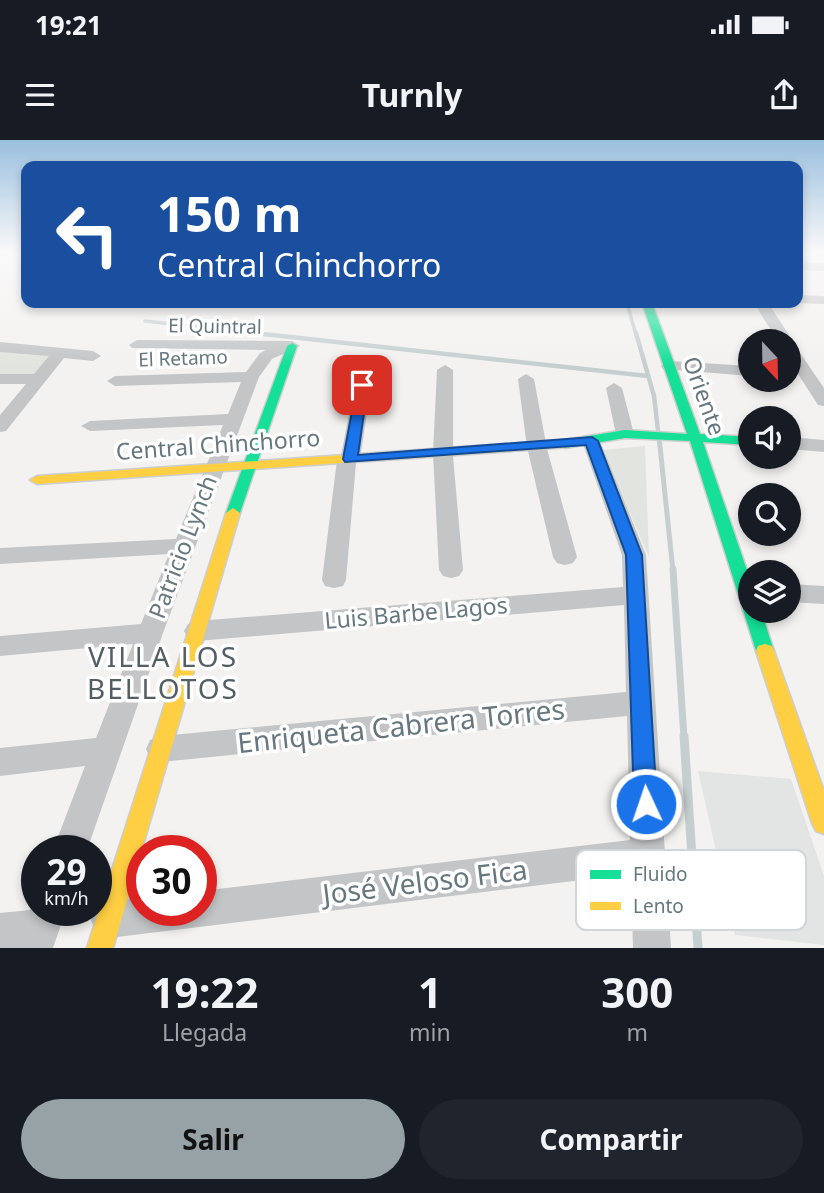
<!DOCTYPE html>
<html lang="es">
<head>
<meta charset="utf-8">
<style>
	:root { --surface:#171b24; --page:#20242c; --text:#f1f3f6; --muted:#9ea1a6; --accent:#97a2a6 }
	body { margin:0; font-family:"Noto Sans",sans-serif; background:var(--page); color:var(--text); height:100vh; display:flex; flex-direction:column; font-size:26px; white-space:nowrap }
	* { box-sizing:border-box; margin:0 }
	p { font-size:23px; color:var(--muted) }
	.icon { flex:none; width:38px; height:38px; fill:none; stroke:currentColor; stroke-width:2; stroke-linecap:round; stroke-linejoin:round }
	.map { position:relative; height:808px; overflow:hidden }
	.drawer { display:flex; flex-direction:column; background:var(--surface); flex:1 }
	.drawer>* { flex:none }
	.top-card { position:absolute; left:21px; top:21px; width:782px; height:147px; border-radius:14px; box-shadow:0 4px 10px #0003; background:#1a4fa0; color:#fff; overflow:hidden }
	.needle { width:46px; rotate:158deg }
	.controls { position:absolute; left:738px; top:189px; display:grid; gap:14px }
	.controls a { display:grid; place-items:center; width:63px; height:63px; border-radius:50%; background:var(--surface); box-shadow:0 4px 10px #0003; font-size:35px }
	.speed { position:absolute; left:21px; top:695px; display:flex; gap:14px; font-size:35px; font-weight:700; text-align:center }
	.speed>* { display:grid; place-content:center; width:91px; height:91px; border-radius:50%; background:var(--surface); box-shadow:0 4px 10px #0003; line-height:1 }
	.speed small { font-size:18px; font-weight:400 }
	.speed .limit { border:10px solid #d22; background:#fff; color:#111 }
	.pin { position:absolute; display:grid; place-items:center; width:60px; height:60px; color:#fff; margin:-30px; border-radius:14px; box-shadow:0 4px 10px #0006 }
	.me { position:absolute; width:77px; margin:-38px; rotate:357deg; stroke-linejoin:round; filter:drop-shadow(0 0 5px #0008) }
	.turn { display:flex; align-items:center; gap:24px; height:147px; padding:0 21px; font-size:32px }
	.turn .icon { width:91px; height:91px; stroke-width:2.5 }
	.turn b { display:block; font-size:49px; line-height:60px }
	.eta { display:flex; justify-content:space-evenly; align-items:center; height:119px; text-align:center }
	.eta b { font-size:42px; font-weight:700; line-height:49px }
	.cta { display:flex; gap:14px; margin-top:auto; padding:14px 21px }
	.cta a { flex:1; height:80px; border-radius:42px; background:var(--accent); color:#111; font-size:28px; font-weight:700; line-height:80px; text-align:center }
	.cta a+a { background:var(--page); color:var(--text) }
	.status { display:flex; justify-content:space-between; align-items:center; height:49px; padding:0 35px; background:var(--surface); direction:ltr }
	.status svg { height:19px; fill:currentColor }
	header { display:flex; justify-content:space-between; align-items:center; height:91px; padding:0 21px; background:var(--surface); font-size:32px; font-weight:700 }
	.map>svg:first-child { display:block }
</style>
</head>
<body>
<div class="status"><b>19:21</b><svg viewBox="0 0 49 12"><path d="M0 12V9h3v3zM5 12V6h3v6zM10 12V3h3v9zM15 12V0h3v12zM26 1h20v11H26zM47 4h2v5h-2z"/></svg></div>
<header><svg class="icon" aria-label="menu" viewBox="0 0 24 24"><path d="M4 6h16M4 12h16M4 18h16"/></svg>Turnly<svg class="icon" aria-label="share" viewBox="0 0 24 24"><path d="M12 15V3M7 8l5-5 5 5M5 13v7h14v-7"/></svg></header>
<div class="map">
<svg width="824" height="808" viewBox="0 0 824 808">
	<rect width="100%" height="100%" fill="#f3f2f1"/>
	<!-- built -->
	<path fill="#e3e4e4" d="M698 631 791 639 824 736V805L735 795Z"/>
	<!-- green -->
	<g fill="#e2e4df">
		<path d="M0 211 50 216 34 236H0Z"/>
		<path d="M645 306 649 417 602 310Z"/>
	</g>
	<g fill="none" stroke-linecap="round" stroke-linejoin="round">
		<!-- stream-far4 -->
		<g stroke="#c5cfd0" stroke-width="3.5">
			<path d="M627 163 636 195"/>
			<path d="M145 181 270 195"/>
		</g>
		<!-- stream-far3 -->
		<g stroke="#c5cfd0" stroke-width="4.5">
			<path d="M254 193 648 236"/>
			<path d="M636 193 654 256 659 299"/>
		</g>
		<!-- stream-far2 -->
		<path stroke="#c5cfd0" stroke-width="5" d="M659 297 673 431"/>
		<!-- stream-far1 -->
		<path stroke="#c5cfd0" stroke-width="7" d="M673 429 684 598"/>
		<!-- stream -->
		<path stroke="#c5cfd0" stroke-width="9" d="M684 596 698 808"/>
		<defs>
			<g id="fast">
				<path d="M642 163H652L700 294 751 297V305L703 302 751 442V471H761L774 511 772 516 765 518 758 516 756 511 690 301 625 298 565 308 558 304 565 300 625 290 687 294Z"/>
				<path d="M292 203 297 206 240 373 238 376H228L226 373 287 206Z"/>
			</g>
			<g id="slow">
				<path d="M565 300 572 304 570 307 37 344 30 340 37 336Z"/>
				<path d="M233 368 240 373 113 808H87L226 373Z"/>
				<path d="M765 504 772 506 774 511 824 651V694L816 691 812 683 756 511 758 506Z"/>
			</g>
		</defs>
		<!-- fast casing -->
		<use href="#fast" stroke="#cdcece" stroke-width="3"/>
		<!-- slow casing -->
		<use href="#slow" stroke="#cdcece" stroke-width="3"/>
		<!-- street -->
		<g fill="#c3c5c6" fill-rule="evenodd">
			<path d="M798 122 824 123V131L798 130Z"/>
			<path d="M798 155 824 156V164L797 163Z"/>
			<path d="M754 163H768L793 201 791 203 794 204 824 248V266L818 265 789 220V201H778Z"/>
			<path d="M137 200 292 201 300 206 272 219 259 237 163 493 87 710H53L85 626 0 636V608L96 598 133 504 0 516V496L141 484 169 414 0 424V408L176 399 223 285 90 291 81 286 90 281 228 274 241 242 115 246 107 241 115 236 246 232 260 213 266 210 132 208 129 205Z"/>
			<path d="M0 202 93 211 101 216 93 221 64 218 6 291 0 292V275L26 244H0V234H34L49 216 0 212Z"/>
			<path d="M367 216 375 221 360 319 356 323 346 440 343 446 334 448 325 446 322 440 337 320 341 316 359 221Z"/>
			<path d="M669 221 751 226V236L663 229 661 226Z"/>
			<path d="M445 225 453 230V316L463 430 459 436 451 438 443 436 439 430 433 313 437 230Z"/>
			<path d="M526 234 534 239 547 309 577 417 573 423 565 425 557 423 553 417 527 307 518 239Z"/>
			<path d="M614 243 622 248 634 294 632 298H618L616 294 606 248Z"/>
			<path d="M591 295 600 301 646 415 671 808H633L631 734 109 798 96 793 91 780C100 758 119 760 142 758V770H201V751L630 700 627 576 161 622 150 618 146 609 150 600 161 596 626 552 624 465 197 501 188 498 184 491 188 484 197 481 623 447 622 415 582 301Z"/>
			<path d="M789 297 824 300V312L789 309Z"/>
			<path d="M789 444 824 446V464L789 462Z"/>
			<path d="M37 756V770H66L53 808H0V773L30 770Z"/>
		</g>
		<!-- fast -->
		<use href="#fast" fill="#16e098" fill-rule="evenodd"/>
		<!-- slow -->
		<use href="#slow" fill="#ffcf43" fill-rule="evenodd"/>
	</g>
	<!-- sky -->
	<linearGradient id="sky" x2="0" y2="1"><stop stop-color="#9abfde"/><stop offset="0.5" stop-color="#faf9f9"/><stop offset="1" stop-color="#faf9f9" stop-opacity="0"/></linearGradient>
	<rect width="824" height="225" fill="url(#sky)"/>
	<!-- route -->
	<path fill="#1a73e8" stroke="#114b97" stroke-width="2" d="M362 242 368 245 358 315 592 297 598 301 642 415 657 664 654 672 646 675 638 672 634 664 626 415 586 305 345 322 343 319 357 245Z"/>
	<g text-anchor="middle" stroke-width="7" stroke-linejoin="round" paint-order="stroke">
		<!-- far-street labels -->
		<g font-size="19" fill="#66777e" stroke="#fff">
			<text transform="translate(215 186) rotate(1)" y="7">El Quintral</text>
			<text transform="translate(183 218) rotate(-2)" y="7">El Retamo</text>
		</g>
		<!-- street labels -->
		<g font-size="23" fill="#66777e" stroke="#fff">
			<text transform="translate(704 256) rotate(70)" y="8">Oriente</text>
			<text transform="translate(218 305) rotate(-4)" y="8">Central Chinchorro</text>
			<text transform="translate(183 407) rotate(-69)" y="8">Patricio Lynch</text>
			<text transform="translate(416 473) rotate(-5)" y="8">Luis Barbe Lagos</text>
		</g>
		<!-- near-neighbourhood labels -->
		<g font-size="28" letter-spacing="2" fill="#535f64" stroke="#fff">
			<text x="163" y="527">VILLA LOS<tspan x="163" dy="32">BELLOTOS</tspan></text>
		</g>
		<!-- near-street labels -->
		<g font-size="28" fill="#66777e" stroke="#fff">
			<text transform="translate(401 586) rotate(-6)" y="10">Enriqueta Cabrera Torres</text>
			<text transform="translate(425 742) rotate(-7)" y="10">José Veloso Fica</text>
		</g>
	</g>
	<!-- legend -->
	<rect x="576" y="710" width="230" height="80" rx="10" fill="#fff" stroke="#d1d6d8" stroke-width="2"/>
	<rect x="590" y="730" width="31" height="9" fill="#16e098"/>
	<rect x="590" y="762" width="31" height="8" fill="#ffcf43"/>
	<g font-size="19" fill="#66777e">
		<text x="633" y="741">Fluido</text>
		<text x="633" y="773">Lento</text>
	</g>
</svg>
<div class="controls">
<a><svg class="needle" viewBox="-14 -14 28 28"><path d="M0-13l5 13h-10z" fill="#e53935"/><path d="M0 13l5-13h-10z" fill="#9ea1a6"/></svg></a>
<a><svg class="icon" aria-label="sound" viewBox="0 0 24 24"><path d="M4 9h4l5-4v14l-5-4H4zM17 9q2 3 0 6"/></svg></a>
<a><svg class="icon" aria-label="search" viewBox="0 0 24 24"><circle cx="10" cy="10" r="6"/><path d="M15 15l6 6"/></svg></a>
<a><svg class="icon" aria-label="layers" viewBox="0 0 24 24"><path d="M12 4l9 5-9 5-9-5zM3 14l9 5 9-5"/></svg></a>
</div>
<div class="speed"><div>29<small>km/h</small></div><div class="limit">30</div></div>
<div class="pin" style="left:362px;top:245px;background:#d93025"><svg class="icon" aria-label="arrive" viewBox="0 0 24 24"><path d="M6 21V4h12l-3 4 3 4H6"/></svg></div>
<svg class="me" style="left:646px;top:664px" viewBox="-20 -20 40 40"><circle r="17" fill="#1a73e8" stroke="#fff" stroke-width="3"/><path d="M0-11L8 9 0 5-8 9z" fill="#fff"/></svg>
<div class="top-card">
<div class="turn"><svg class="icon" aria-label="left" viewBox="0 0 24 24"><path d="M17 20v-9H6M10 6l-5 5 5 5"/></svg><div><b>150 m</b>Central Chinchorro</div></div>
</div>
</div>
<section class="drawer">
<div class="eta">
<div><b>19:22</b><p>Llegada</p></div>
<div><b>1</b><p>min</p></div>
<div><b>300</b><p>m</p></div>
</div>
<div class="cta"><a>Salir</a><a>Compartir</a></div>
</section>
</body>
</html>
